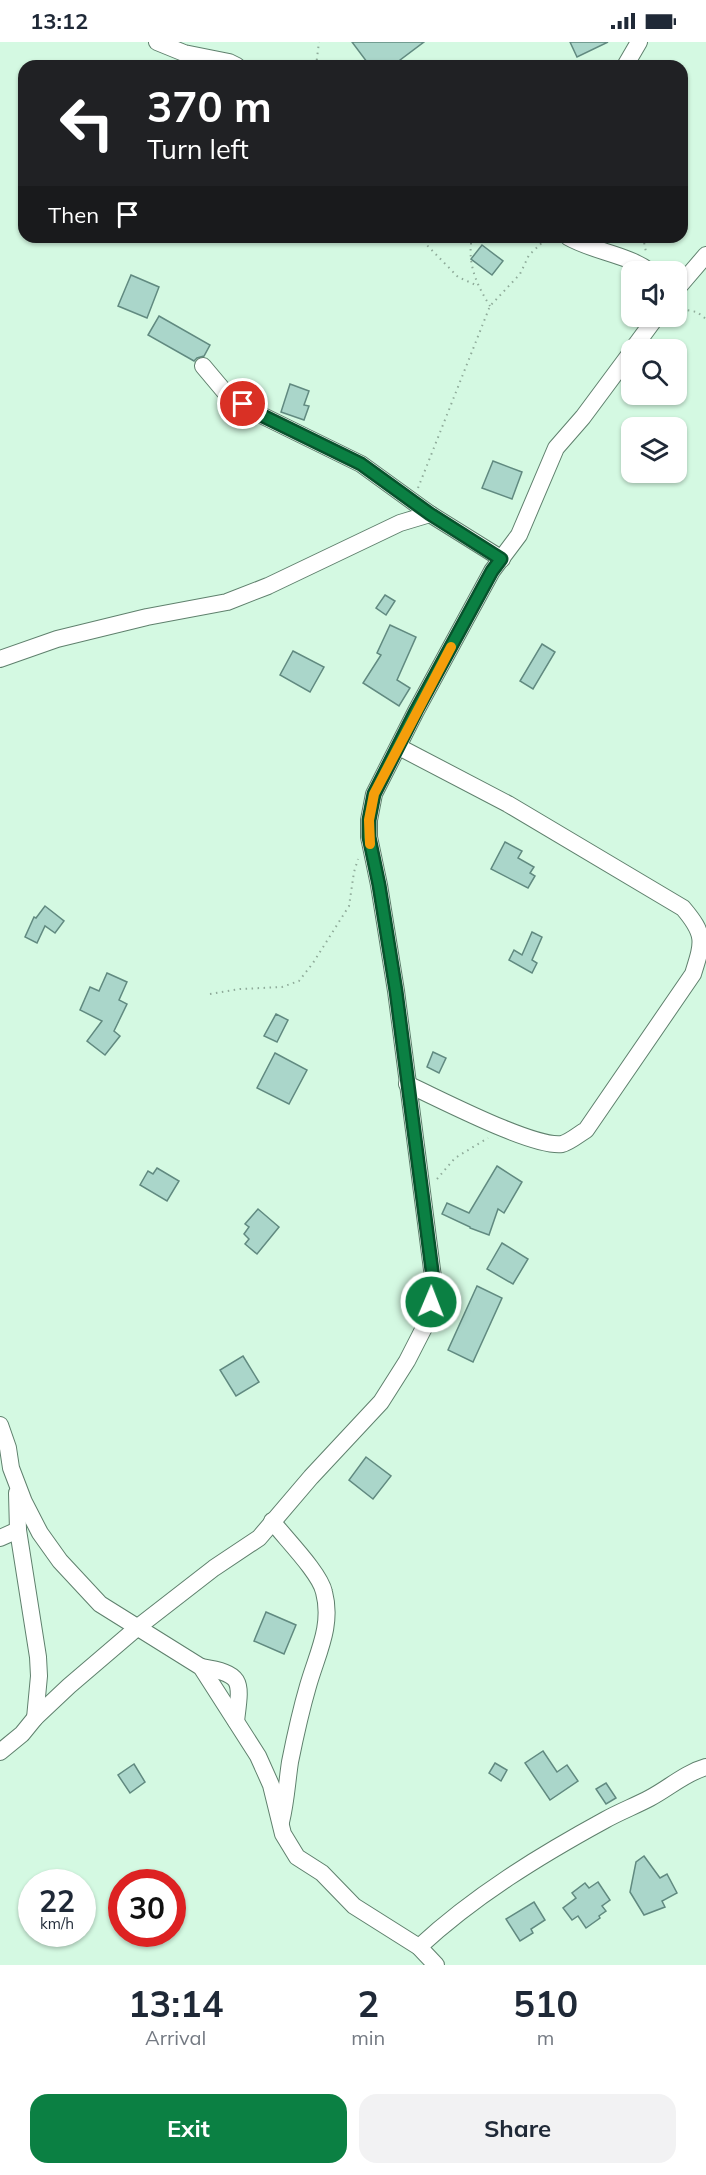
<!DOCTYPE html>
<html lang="en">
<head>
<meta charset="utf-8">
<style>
	:root { --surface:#fff; --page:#f2f2f3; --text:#1f2937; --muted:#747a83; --accent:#0b8043 }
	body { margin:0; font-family:Mulish,sans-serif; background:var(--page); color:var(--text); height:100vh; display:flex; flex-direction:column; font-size:22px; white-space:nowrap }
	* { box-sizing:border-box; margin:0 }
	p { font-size:20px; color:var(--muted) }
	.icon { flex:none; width:33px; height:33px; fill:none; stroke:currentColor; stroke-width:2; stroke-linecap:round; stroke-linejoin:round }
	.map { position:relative; height:1923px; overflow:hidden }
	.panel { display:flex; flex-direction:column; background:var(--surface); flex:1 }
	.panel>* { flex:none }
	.hud { position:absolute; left:18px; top:18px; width:670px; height:183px; border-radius:18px; box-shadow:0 2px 4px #0004; background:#202124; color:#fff; overflow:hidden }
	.fabs { position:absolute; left:621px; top:219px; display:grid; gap:12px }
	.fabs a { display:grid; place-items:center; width:66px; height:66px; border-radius:12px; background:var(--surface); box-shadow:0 2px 4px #0004; font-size:30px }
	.speed { position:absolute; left:18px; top:1827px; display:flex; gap:12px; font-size:30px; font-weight:700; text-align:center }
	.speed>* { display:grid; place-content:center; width:78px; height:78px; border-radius:50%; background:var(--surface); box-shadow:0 2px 4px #0004; line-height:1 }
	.speed small { font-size:15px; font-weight:400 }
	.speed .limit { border:9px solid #d22; background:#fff; color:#111 }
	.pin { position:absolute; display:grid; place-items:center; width:51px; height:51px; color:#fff; margin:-26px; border:3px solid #fff; border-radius:50%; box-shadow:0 2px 6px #0007 }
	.me { position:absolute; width:66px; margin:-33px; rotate:1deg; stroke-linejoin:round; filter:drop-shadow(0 0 4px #0008) }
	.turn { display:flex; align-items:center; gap:21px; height:126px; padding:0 30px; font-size:27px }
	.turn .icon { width:78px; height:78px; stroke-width:2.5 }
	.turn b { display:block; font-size:42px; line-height:51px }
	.then { display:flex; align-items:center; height:57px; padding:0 30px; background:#0003; gap:12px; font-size:22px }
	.eta { display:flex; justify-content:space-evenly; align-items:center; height:102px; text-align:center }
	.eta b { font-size:36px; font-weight:700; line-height:42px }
	.cta { display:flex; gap:12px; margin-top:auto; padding:12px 30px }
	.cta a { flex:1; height:69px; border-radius:18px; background:var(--accent); color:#fff; font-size:24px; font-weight:700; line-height:69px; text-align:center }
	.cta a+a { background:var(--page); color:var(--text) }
	.status { display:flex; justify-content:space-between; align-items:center; height:42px; padding:0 30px; background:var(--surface); direction:ltr }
	.status svg { height:16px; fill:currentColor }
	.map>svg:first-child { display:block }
</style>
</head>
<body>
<div class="status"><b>13:12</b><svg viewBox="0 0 49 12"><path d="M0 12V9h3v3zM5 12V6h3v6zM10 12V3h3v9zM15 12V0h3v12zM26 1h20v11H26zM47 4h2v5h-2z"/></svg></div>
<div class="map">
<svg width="706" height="1923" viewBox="0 0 706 1923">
	<rect width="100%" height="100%" fill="#d4f9e2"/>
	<!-- building -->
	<g fill="#aad6ca" stroke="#618a80" stroke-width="1.5">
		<path d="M352 0H424L392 24H370Z"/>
		<path d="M570 0H608L577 15Z"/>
		<path d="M482 203 503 219 492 233 471 217Z"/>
		<path d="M131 233 159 245 147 276 118 264Z"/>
		<path d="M159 274 210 303 204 314 197 316 194 319 148 293Z"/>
		<path d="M290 342 309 349 304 363 309 364 304 378 281 370Z"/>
		<path d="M493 419 522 430 512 457 482 446Z"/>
		<path d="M385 553 395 559 386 573 376 566Z"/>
		<path d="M390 583 416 595 397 638 410 646 399 664 363 641 381 613 377 611Z"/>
		<path d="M542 602 555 610 533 647 520 639Z"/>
		<path d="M293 609 324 625 310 650 280 633Z"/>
		<path d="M505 800 522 809 518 816 534 825 530 831 535 834 528 846 491 827Z"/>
		<path d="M45 864 64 879 55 891 45 884 37 901 25 895 34 875 36 876Z"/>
		<path d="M532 890 542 895 532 918 537 921 532 931 509 918 514 908 522 913Z"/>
		<path d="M107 931 127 940 119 958 127 962 114 989 120 994 105 1013 87 999 102 979 80 968 90 945 99 949Z"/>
		<path d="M276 972 288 978 277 1000 264 994Z"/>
		<path d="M433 1010 446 1016 439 1031 427 1025Z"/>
		<path d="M275 1011 307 1028 289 1062 257 1046Z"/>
		<path d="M497 1124 522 1140 504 1171 498 1167 489 1193 470 1186V1185L442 1172 447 1161 469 1171Z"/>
		<path d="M157 1126 179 1139 167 1159 140 1143 148 1129 153 1132Z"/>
		<path d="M258 1167 279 1185 257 1212 245 1202 249 1197 244 1192 249 1185 245 1182Z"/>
		<path d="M502 1201 528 1217 513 1242 487 1227Z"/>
		<path d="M477 1244 502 1256 473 1320 448 1308Z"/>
		<path d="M243 1314 259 1340 236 1354 220 1328Z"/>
		<path d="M366 1415 391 1434 373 1457 349 1438Z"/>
		<path d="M266 1570 296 1583 284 1612 254 1599Z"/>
		<path d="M543 1709 557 1730 567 1723 578 1739 550 1758 525 1721Z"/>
		<path d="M495 1721 507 1728 501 1739 489 1731Z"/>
		<path d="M134 1722 145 1740 130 1751 118 1733Z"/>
		<path d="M606 1741 616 1756 606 1762 596 1747Z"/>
		<path d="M644 1814 660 1836 667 1832 677 1851 662 1859 665 1865 644 1873 630 1850 636 1820Z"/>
		<path d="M598 1840 610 1858 602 1864 606 1869 599 1874 600 1876 586 1886 578 1874 572 1878 563 1866 576 1856 572 1851 585 1841 589 1846Z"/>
		<path d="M534 1860 545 1878 531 1887 533 1891 520 1899 506 1877Z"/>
	</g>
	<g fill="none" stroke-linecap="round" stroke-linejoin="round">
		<defs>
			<g id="minor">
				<path d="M157 0 184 11 229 20 237 24"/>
				<path d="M625 24 639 0"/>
				<path d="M568 195C594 210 627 212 651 230"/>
				<path d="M676 248 706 213"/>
				<path d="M632 308 657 274"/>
				<path d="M203 324 224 349 263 374 361 422 430 472 502 517"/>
				<path d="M0 617 57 597 147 575 227 560 268 544 400 481 430 472"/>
				<path d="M399 705 508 762 683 866C706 893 703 900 693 932L586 1088C579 1092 570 1100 562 1102 533 1106 438 1056 407 1042"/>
				<path d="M0 1383 8 1406 11 1426 24 1460 40 1491 60 1519 100 1562 201 1625 258 1714 271 1743 283 1792 297 1815 322 1831 354 1864 419 1905 436 1923"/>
				<path d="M17 1451 18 1488 38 1615 39 1634 35 1676"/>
				<path d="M272 1479C285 1496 320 1531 324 1550 333 1584 317 1612 308 1644 301 1668 295 1695 290 1720 287 1740 286 1760 281 1780"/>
				<path d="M0 1496 18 1488"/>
				<path d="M201 1625C244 1632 241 1639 236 1679"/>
				<path d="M0 1710 22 1692 35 1676 69 1644 138 1585 214 1526 259 1496 311 1435 381 1360 407 1319 429 1276 434 1243 418 1119 396 949 379 843 369 795V778L374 752 416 669 492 529 519 493 556 406 583 375 632 309"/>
				<path d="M419 1905C474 1854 539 1814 605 1778 619 1770 635 1764 650 1756 669 1746 685 1731 706 1725"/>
			</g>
		</defs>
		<!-- minor casing -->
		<use href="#minor" stroke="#5f806d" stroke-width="18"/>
		<!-- path -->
		<g stroke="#8fab9a" stroke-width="2" stroke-dasharray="1.5 4.5" stroke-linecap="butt">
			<path d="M316 24 319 0"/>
			<path d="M419 195 458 235 478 244"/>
			<path d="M472 195C467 221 476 242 490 264"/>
			<path d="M643 195 646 210"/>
			<path d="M676 266 697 270 706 277"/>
			<path d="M418 446 490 264 520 232 529 213 548 195"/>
			<path d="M210 952 240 947 282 945 299 939 313 921 349 864 354 830 358 817"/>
			<path d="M437 1137 455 1116 488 1096"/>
		</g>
		<!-- minor -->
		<use href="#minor" stroke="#fff" stroke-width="16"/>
	</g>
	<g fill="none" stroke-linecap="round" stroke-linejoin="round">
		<defs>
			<path id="route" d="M243 362 263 374 361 422 430 472 501 517 492 529 416 669 374 752 369 778V795L379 843 396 949 434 1244 431 1260"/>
		</defs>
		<!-- route casing -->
		<use href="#route" stroke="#07532c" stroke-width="15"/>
		<!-- route -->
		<use href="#route" stroke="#0b8043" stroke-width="10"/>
		<!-- slow -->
		<path stroke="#f59e0b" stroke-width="10" d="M370 802 369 778 374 752 451 605"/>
	</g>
</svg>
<div class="fabs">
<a><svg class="icon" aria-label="sound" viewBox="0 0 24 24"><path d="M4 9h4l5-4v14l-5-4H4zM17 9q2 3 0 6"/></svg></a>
<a><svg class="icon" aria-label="search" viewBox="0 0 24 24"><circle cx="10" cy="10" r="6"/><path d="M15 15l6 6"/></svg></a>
<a><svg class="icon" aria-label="layers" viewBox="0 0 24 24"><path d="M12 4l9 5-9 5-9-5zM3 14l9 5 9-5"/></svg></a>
</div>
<div class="speed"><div>22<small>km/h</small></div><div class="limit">30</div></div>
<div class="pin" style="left:243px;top:362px;background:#d93025"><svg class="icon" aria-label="arrive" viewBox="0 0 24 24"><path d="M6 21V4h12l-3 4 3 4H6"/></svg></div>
<svg class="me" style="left:431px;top:1260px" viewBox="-20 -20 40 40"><circle r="17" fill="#0b8043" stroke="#fff" stroke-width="3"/><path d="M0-11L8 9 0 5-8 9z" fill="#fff"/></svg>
<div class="hud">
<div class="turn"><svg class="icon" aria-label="left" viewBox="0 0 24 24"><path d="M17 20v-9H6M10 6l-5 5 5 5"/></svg><div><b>370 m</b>Turn left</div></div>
<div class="then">Then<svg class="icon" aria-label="arrive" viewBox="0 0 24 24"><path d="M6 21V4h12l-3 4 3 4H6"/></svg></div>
</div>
</div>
<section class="panel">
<div class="eta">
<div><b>13:14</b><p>Arrival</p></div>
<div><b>2</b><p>min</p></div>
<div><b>510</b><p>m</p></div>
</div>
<div class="cta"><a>Exit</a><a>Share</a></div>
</section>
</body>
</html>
